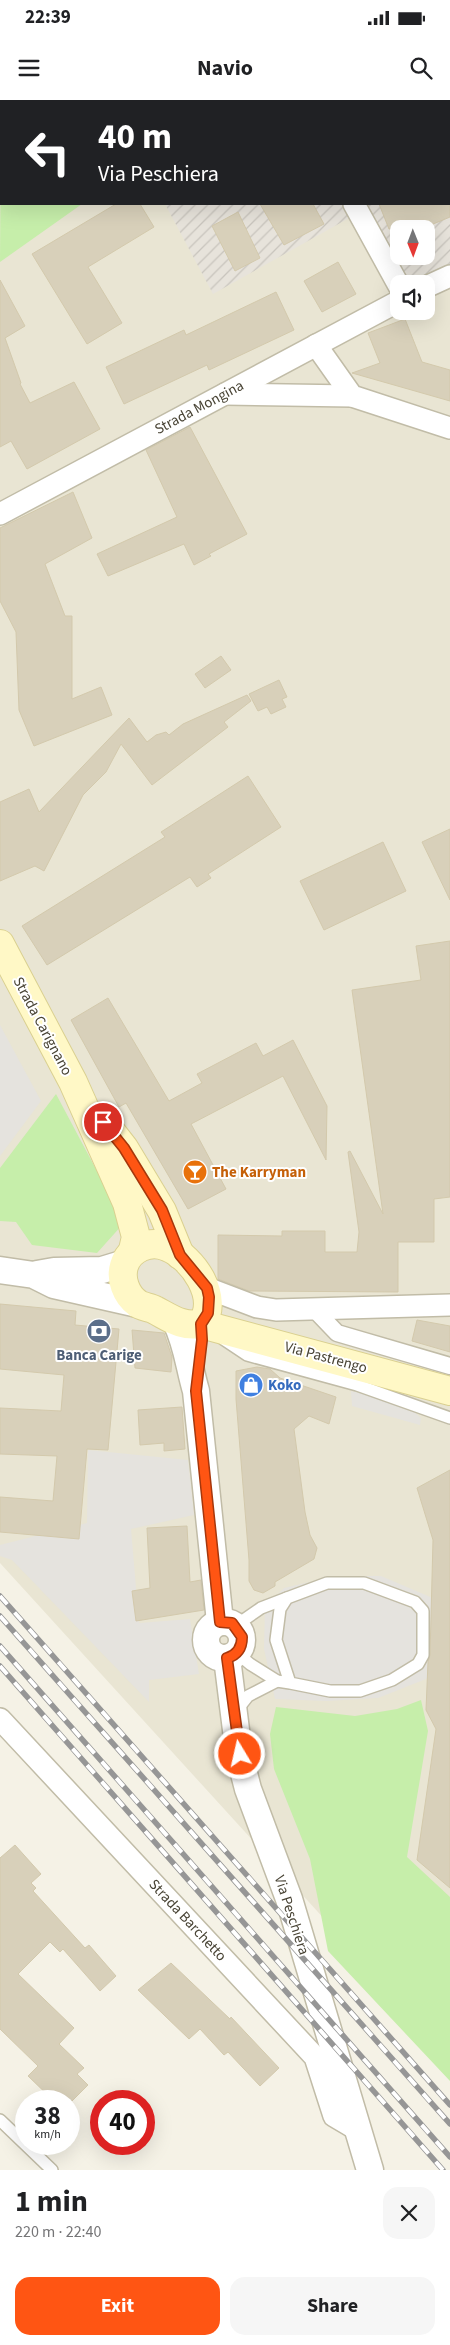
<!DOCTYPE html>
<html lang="en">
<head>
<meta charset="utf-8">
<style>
	:root { --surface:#fff; --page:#f6f6f6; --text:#202124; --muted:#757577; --accent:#ff5513 }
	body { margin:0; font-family:"Source Sans 3",sans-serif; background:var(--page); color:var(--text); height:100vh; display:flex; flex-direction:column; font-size:19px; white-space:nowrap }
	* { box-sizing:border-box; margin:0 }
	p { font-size:16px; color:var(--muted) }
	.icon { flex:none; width:28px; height:28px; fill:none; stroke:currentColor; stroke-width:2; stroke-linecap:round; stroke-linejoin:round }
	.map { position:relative; height:2070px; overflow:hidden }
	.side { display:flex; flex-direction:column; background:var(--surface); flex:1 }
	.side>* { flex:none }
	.banner { position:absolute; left:0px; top:0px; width:450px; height:105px; box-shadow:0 5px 20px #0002; background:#202124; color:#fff; overflow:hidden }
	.needle { width:32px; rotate:179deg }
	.tools { position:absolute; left:390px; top:120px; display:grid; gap:10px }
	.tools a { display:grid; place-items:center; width:45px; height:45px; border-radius:10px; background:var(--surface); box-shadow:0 5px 20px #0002; font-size:25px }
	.speed { position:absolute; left:15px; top:1990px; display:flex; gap:10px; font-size:25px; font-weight:700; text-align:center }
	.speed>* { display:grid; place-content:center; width:65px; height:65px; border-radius:50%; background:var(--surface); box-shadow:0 5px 20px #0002; line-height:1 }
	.speed small { font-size:12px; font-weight:400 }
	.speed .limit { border:8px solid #d22; background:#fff; color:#111 }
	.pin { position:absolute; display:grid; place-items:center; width:42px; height:42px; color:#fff; margin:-21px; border:2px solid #fff; border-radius:50%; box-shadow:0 1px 5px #0007 }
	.me { position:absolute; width:55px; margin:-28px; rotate:351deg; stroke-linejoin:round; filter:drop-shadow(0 0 4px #0008) }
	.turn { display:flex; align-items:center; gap:18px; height:105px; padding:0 15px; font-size:22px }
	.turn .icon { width:65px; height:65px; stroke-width:2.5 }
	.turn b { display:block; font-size:35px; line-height:42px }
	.round { display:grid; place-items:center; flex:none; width:52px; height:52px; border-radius:15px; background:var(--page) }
	.summary { display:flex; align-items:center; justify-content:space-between; height:85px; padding:0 15px }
	h1 { font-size:30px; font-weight:700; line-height:38px }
	.button { display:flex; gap:10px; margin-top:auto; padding:10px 15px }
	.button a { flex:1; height:58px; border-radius:15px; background:var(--accent); color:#fff; font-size:20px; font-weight:700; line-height:58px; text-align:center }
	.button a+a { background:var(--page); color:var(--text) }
	.status { display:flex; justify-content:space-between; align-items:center; height:35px; padding:0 25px; background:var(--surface); direction:ltr }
	.status svg { height:14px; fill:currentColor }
	header { display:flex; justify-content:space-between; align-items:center; height:65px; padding:0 15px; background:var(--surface); font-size:22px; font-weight:700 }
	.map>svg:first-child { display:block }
</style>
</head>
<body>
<div class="status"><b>22:39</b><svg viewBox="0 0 49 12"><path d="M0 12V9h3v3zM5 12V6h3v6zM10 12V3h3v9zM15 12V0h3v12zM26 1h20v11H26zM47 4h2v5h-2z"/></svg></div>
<header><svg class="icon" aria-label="menu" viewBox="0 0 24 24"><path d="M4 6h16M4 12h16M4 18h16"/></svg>Navio<svg class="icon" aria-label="search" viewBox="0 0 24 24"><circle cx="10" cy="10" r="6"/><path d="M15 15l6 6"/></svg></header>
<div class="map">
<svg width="450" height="2070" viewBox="0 0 450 2070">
	<defs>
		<pattern id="industrial-furrows" width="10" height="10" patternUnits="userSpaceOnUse" patternTransform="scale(1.25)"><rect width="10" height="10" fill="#e7e3db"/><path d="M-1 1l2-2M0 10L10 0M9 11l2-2" fill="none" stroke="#c8c4bd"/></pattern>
	</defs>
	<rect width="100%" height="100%" fill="#f5f2e6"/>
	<!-- residential -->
	<path fill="#e9e5d3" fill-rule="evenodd" d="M0 0H450V1957L0 1463ZM1 1H449V104H1ZM399 129H426V156H399ZM399 184H426V211H399Z"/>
	<!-- industrial -->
	<path fill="url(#industrial-furrows)" fill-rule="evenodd" d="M110 0H450V188L426 199V184H399L351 117 213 194 165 104H449V1ZM399 129H426V156H399Z"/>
	<!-- green -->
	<g fill="#c6eeaa">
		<path d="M1 17V104H82L0 162Z"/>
		<path d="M56 994 115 1105 123 1124 97 1153 32 1145 16 1122 0 1121V1068Z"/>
		<path d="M421 1600 428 1631 407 1757 450 1797V1981L328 1851 310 1759 274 1669 270 1634 276 1607 355 1616 397 1609Z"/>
	</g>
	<!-- parking -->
	<g fill="#e5e3de">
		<path d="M0 925 41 1001 0 1056Z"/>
		<path d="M351 1291 406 1305 421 1318 420 1325 352 1306Z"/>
		<path d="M88 1350 188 1360 194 1415 131 1429 139 1523 190 1519 199 1574 149 1580V1602L12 1460 0 1456V1445L87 1423Z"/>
		<path d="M335 1476H381L435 1499 436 1575 378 1598 327 1601 275 1599 264 1549 265 1507 284 1488Z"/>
	</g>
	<!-- building -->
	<g fill="#d8d0ba" stroke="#d3c9ac">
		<path d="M116 104H140L154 127 88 167 122 223 87 244 32 154Z"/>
		<path d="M260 104H313L324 124 284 145Z"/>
		<path d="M379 104H450V117L421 129H389Z"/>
		<path d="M238 112 260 158 235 171 212 126Z"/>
		<path d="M338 162 356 194 322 212 304 181Z"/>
		<path d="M0 180 25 226 5 238 21 283 20 284 30 303 74 282 100 329 27 369 11 341 0 347Z"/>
		<path d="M276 192 294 230 209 270 207 265 124 304 106 267 184 230 186 235Z"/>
		<path d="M405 219 422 262 450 270V301L352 273 380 263 368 233Z"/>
		<path d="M190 327 247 434 209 454 211 456 194 465 184 444 108 476 97 454 177 417 146 350Z"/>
		<path d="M73 392 92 438 45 464 65 516H72V599L101 587 112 615 34 646 19 610 16 532 0 501V428Z"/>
		<path d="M221 556 231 570 205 588 195 574Z"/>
		<path d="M279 580 287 597 282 599 286 607 271 614 267 607 258 611 249 594Z"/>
		<path d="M247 595 251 601 224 622 228 627 152 685 121 644 106 672 83 695 44 771 35 766 0 781V702L29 689 39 712 129 618 147 642 156 635 166 632 169 635 183 624Z"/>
		<path d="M248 676 281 727 208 774 211 778 197 787 190 777 47 865 22 826 165 737 161 732Z"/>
		<path d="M450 729V800L422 742Z"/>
		<path d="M383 742 406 791 324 830 300 781Z"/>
		<path d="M450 841V1097L434 1099V1142H398V1192L249 1191 218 1179V1135L282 1136V1131H325V1152H357L359 1132 348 1052 350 1051 383 1114 352 890 421 880 416 846Z"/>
		<path d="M108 898 169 1001 202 983 197 974 256 943 263 956 293 940 327 1006 326 1060 283 976 191 1024 226 1089 188 1109 126 1003 119 1007 71 920Z"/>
		<path d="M0 1204 76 1211 75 1225 119 1229 108 1350 87 1349 79 1439 0 1432V1397L53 1401 57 1356 0 1354V1308L61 1311 64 1275 0 1269Z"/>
		<path d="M417 1220 450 1226V1252L412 1241Z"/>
		<path d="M132 1230 164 1233 172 1257 171 1272 135 1268Z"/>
		<path d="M257 1267 270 1269 280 1278 336 1297 329 1324 309 1316 294 1329 305 1412 310 1435 317 1448 314 1459 275 1482V1486L263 1493 254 1490 249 1481V1460L236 1299V1271Z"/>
		<path d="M182 1307 185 1349 164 1351V1343L140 1345 138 1310Z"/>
		<path d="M450 1370V1788L417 1760 436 1629 426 1610 428 1562 430 1555 433 1440 417 1388Z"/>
		<path d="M187 1426 190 1482 201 1480 204 1510 136 1521 132 1491 150 1488 147 1428Z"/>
		<path d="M15 1745 41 1774 31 1783 36 1788 33 1791 85 1848 89 1845 116 1876 100 1891 63 1849 60 1852 50 1842 18 1874 74 1928 59 1944 84 1968 77 1974 88 1985 72 2001H54L28 1976 38 1966 0 1929V1758Z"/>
		<path d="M171 1863 230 1919 231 1917 279 1968 260 1986 228 1952 224 1955 200 1929 189 1939 138 1890Z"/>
	</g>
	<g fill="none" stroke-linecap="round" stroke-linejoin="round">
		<defs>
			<g id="service">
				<path d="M223 1239 247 1255 357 1285 450 1318"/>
				<path d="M235 1526 261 1508 287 1498"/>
				<path d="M237 1553 250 1564 277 1581 290 1583 330 1591H360L392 1580 418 1564 423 1555V1511L415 1502 364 1483H327L287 1498 280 1509 276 1540 290 1583"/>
				<path d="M237 1610 248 1596 277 1581"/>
				<path d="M0 2020 52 2070"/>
			</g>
			<path id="pedestrian" d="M314 1209 337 1233 450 1266"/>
			<g id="minor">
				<path d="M298 0V1"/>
				<path d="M354 104 399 186"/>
				<path d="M426 187 450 176"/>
				<path d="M316 245 352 296 450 328"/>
				<path d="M225 294 352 296"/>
				<path d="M0 414 399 201"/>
				<path d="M207 1188 257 1207 276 1210 450 1205"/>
				<path d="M0 1619 315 1957 334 2016 356 2029"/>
			</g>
			<g id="tertiary">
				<path d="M0 1170 34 1175 54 1185 138 1204"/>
				<path d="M37 1174 54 1171 102 1170 125 1163"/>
				<path d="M176 1222C187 1245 189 1267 196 1291L220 1522"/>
				<circle cx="224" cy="1540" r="18"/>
				<path d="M227 1558 239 1654 248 1689 289 1799 370 2070"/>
			</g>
			<g id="secondary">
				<path d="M0 844 73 982 127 1103 136 1137 133 1150"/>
				<path d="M99 1016 124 1048 162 1111 180 1155"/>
				<path d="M201 1224C221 1199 193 1157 167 1147 150 1139 129 1149 124 1166 120 1179 126 1195 137 1203 142 1207 150 1207 155 1210 172 1219 182 1227 201 1224L450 1291"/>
			</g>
		</defs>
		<!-- service casing -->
		<use href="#service" stroke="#c1bca7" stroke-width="14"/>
		<!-- pedestrian casing -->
		<use href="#pedestrian" stroke="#c1bca7" stroke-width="19"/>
		<!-- minor casing -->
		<use href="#minor" stroke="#c1bca7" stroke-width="24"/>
		<!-- tertiary casing -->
		<use href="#tertiary" stroke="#c1bca7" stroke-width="29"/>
		<!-- secondary casing -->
		<use href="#secondary" stroke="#dad090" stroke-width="30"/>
		<!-- service -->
		<use href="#service" stroke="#fff" stroke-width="11"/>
		<!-- pedestrian -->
		<use href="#pedestrian" stroke="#fff" stroke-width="16"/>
		<!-- minor -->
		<use href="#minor" stroke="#fff" stroke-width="21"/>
		<!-- tertiary -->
		<use href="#tertiary" stroke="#fff" stroke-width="26"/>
		<!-- secondary -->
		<use href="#secondary" stroke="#fff8c6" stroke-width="28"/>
		<defs>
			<g id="rail">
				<path d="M0 1496 450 2005"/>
				<path d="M0 1516 450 2024"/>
				<path d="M0 1546 450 2057"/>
				<path d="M0 1566 443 2070"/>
			</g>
		</defs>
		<!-- rail casing -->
		<use href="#rail" stroke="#969696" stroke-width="5.5"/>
		<!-- rail -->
		<use href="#rail" stroke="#fff" stroke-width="4" stroke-dasharray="11" stroke-linecap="butt"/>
	</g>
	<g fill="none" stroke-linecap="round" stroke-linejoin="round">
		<defs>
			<path id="route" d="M103 1022 124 1048 162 1110 180 1155 207 1188 209 1197 208 1213 201 1224 202 1240 196 1291 220 1522 232 1523 242 1537C242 1548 237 1555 227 1558L240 1654"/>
		</defs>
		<!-- route casing -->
		<use href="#route" stroke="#a6370c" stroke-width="12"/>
		<!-- route -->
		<use href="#route" stroke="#ff5513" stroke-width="9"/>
	</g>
	<!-- icons -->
	<defs>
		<symbol id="bar-disc" viewBox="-11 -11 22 22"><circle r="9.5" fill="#e8710a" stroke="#fff"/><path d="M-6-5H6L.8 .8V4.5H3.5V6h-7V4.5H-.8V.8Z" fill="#fff"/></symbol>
		<symbol id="bank-disc" viewBox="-11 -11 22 22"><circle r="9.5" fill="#5c6f8a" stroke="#fff"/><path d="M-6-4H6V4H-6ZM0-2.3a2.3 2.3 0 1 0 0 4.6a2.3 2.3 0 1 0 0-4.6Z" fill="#fff"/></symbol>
		<symbol id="shop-disc" viewBox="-11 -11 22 22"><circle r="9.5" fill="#3f7fe0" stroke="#fff"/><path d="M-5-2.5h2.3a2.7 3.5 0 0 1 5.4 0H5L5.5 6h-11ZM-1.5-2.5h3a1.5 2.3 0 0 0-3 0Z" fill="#fff"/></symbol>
	</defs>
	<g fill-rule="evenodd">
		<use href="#bar-disc" x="181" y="1058" width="28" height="28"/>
		<use href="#bank-disc" x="85" y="1217" width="28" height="28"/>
		<use href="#shop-disc" x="237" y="1271" width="28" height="28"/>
	</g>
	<g text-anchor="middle" stroke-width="4" stroke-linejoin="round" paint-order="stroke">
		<!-- street labels -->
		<g font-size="15" fill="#484334" stroke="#fff">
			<text transform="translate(199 307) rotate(-28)" y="5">Strada Mongina</text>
			<text transform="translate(43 926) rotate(62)" y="5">Strada Carignano</text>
			<text transform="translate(326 1257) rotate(15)" y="5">Via Pastrengo</text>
			<text transform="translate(292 1815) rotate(72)" y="5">Via Peschiera</text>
			<text transform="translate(188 1820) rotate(47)" y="5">Strada Barchetto</text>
		</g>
		<!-- food labels -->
		<g font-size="15" font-weight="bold" fill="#c56008" stroke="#fff" text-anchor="start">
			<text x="212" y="1077">The Karryman</text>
		</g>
		<!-- service labels -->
		<g font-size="15" font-weight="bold" fill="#4e5e75" stroke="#fff">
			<text x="99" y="1260">Banca Carige</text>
		</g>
		<!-- shop labels -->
		<g font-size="15" font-weight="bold" fill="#366cbe" stroke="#fff" text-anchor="start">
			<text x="268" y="1290">Koko</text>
		</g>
	</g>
</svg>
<div class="tools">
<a><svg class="needle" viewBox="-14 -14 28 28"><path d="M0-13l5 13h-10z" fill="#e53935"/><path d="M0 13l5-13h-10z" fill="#757577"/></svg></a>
<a><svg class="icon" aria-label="sound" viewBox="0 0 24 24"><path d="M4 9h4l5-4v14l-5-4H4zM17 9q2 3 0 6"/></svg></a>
</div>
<div class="speed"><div>38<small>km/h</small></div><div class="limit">40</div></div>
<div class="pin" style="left:103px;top:1022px;background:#d93025"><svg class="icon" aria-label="arrive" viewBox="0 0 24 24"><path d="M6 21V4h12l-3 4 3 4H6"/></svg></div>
<svg class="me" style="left:240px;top:1654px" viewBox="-20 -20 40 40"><circle r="17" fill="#ff5513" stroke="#fff" stroke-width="3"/><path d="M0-11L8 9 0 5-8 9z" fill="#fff"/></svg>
<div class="banner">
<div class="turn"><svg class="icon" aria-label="left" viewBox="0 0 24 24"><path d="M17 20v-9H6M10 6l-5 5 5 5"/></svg><div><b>40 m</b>Via Peschiera</div></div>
</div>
</div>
<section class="side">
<div class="summary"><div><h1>1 min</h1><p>220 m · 22:40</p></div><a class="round"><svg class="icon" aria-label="close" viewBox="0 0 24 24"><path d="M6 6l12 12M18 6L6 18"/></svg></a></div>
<div class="button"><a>Exit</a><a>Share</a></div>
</section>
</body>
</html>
